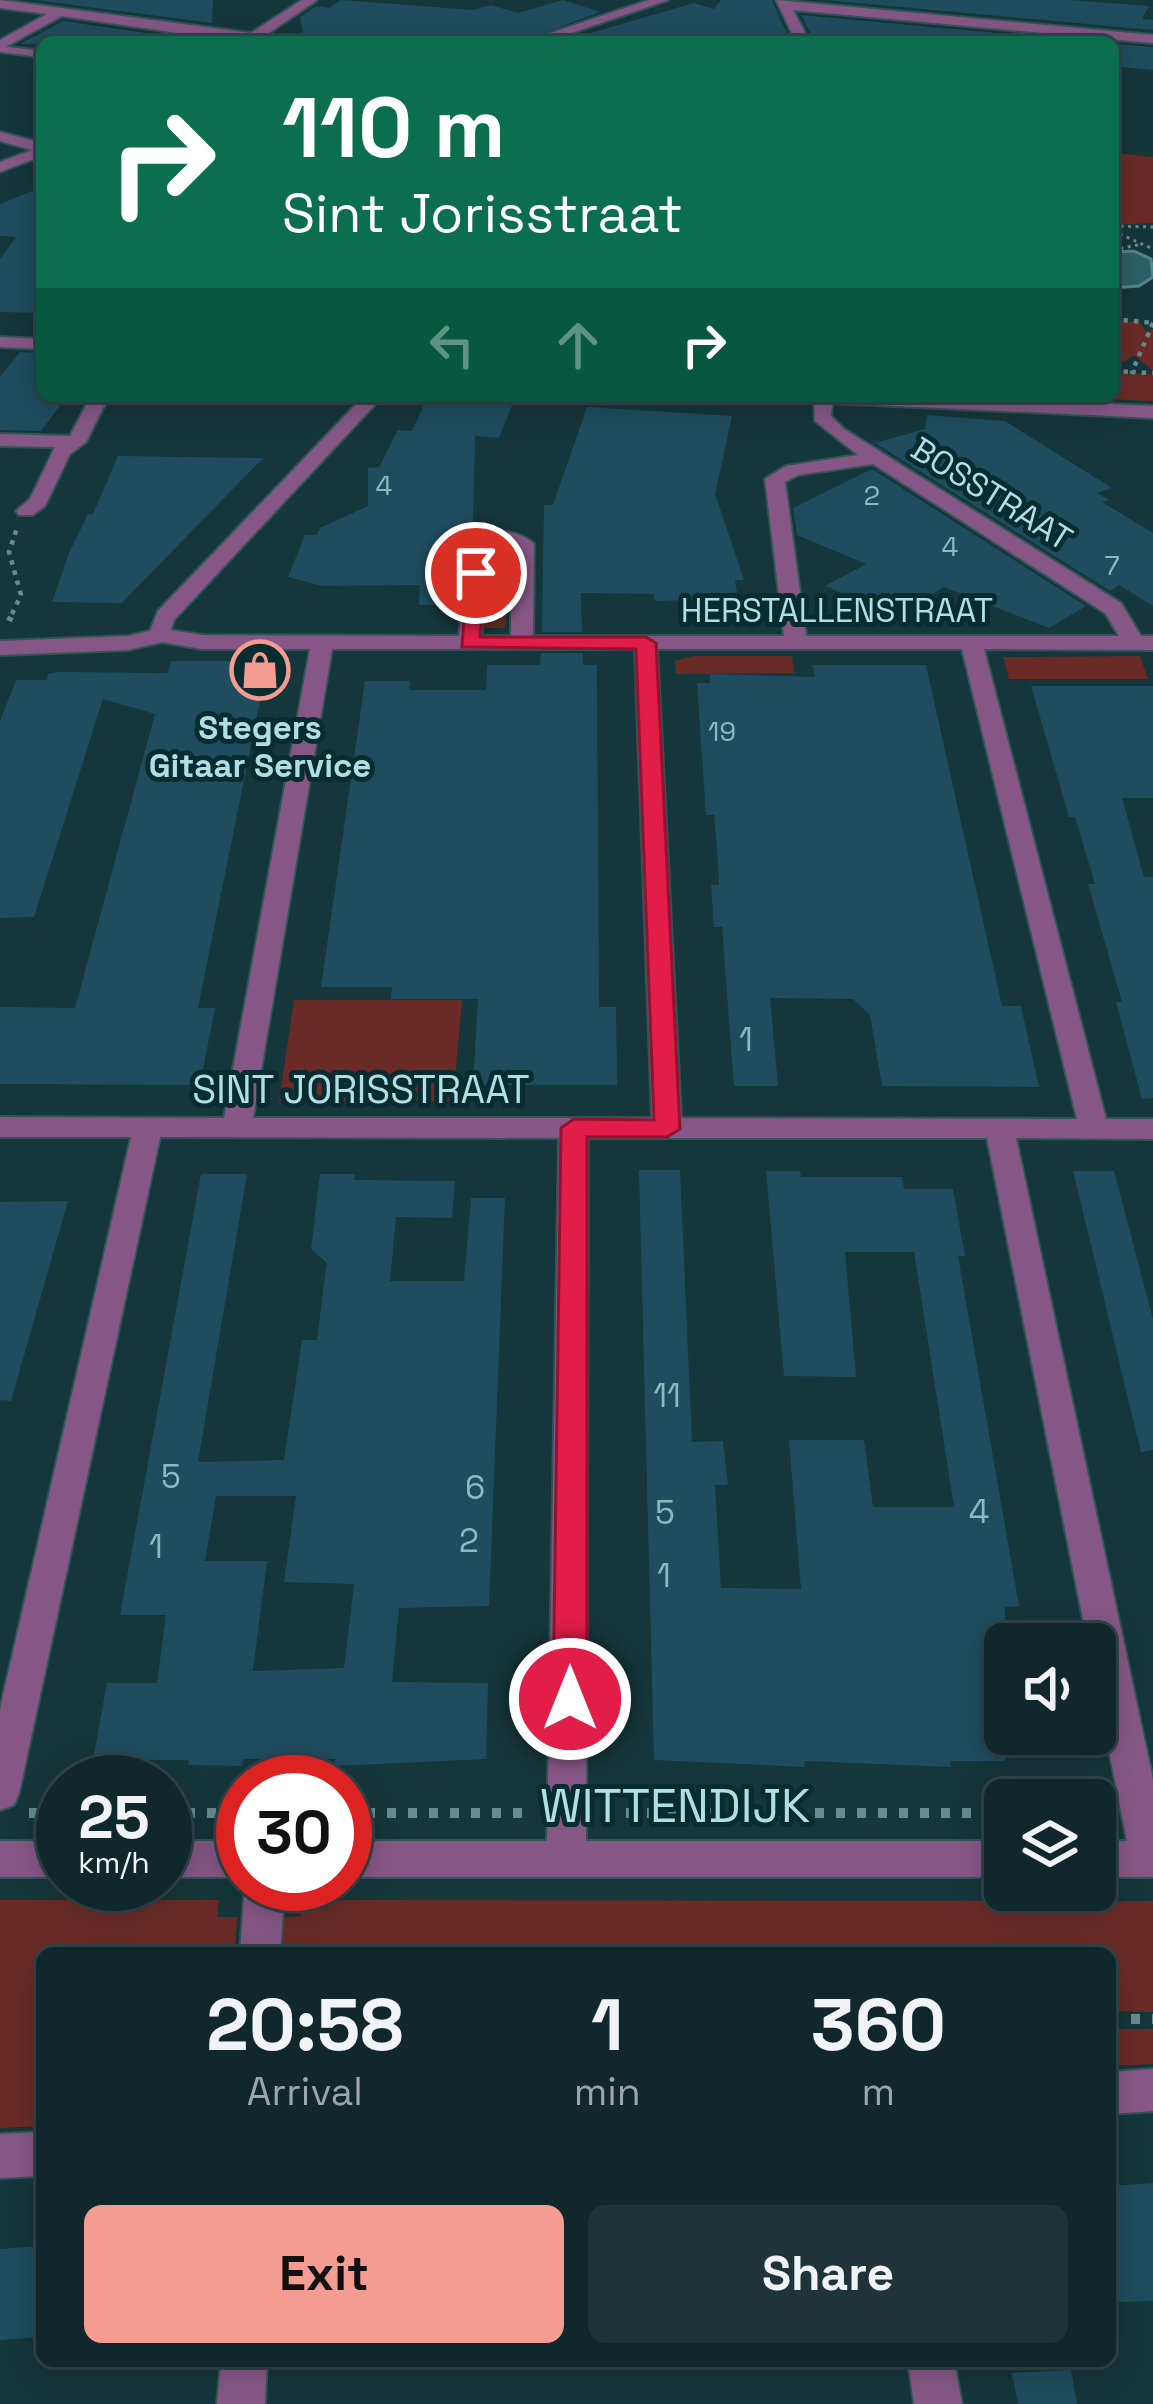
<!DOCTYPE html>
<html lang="en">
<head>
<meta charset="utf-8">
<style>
	:root { --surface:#10282c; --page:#1e3438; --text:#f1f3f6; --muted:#9ca6a9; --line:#304448; --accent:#f59c92 }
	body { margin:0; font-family:"Space Grotesk",sans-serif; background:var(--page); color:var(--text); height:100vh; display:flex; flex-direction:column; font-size:45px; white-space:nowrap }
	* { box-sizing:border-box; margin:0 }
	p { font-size:39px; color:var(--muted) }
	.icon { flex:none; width:66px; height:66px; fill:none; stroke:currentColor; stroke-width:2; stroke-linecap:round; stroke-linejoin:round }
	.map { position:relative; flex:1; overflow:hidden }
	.side { position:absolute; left:36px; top:1947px; width:1080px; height:420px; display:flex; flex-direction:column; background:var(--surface); border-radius:18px; box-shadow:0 6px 30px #0003,0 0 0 3px var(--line) }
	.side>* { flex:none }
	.banner { position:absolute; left:36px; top:36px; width:1083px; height:366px; border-radius:18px; box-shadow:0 6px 30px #0003,0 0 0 3px var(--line); background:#0b6e4f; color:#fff; overflow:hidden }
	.fabs { position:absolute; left:984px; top:1623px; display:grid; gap:24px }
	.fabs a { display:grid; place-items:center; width:132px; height:132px; border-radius:18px; background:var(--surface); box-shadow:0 6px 30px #0003,0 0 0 3px var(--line); font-size:60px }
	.speed { position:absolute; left:36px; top:1755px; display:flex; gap:24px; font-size:60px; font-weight:700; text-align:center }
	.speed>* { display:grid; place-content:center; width:156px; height:156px; border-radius:50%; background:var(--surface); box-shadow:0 6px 30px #0003,0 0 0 3px var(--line); line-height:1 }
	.speed small { font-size:30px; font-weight:400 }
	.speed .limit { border:18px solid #d22; background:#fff; color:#111 }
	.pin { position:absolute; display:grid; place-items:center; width:102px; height:102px; color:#fff; margin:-51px; border:6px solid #fff; border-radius:50%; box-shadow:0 3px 12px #0007 }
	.me { position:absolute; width:132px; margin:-66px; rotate:0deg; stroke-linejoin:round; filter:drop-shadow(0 0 9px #0008) }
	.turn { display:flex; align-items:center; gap:42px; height:252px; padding:0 48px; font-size:54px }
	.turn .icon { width:156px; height:156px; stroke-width:2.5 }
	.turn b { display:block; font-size:84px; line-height:102px }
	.lanes { display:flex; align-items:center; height:114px; padding:0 48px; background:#0003; justify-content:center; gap:60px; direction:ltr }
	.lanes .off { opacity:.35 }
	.eta { display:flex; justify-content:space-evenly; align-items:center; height:204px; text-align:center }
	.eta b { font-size:72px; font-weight:700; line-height:84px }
	.cta { display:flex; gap:24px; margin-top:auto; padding:24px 48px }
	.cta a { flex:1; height:138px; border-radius:18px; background:var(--accent); color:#111; font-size:48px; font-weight:700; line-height:138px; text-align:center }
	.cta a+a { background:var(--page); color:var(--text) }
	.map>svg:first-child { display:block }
</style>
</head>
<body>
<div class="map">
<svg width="1153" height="2404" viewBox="0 0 1153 2404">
	<rect width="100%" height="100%" fill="#15363a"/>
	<!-- green -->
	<g fill="#6a2b26">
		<path d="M1113 153 1153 157V223L1113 225Z"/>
		<path d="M1113 321 1139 322 1146 331 1153 329V371L1134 355 1113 368Z"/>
		<path d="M1113 373 1153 374V401L1039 396H1113Z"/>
		<path d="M480 555H499V563H513L505 628H476Z"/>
		<path d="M693 656H792L794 673 676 674 675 661Z"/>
		<path d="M1140 656 1148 679H1009L1003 657Z"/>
		<path d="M294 1000H462L453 1101H279Z"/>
		<path d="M0 1900H219L217 1917H237L235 1953H42V2126L0 2128Z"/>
		<path d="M303 1900 1153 1901V2012L1110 2011V1953H282L284 1917 301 1916Z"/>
		<path d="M1110 2029H1153V2064L1110 2066Z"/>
	</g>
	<!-- water -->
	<path fill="#2d6067" stroke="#54868c" stroke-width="3" d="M1134 251 1151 259 1153 277 1139 286 1113 288V252Z"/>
	<!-- building -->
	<g fill="#1f4d5f" fill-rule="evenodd">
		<path d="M35 0H213L212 23Z"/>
		<path d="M341 0 473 10 491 5 518 13 563 0 600 12 520 42H304L300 17 316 6 329 8Z"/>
		<path d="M721 0H772L789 38 559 42 694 3 714 9Z"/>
		<path d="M825 0H1068L1149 6 1142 19 1153 20V30Z"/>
		<path d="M801 15 1093 42 826 41 813 38Z"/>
		<path d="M63 21 208 42 20 44Z"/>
		<path d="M1113 44 1153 47V70L1113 66Z"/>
		<path d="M42 187V313L0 312V259L16 237 0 236V204Z"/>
		<path d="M20 352 42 353V396H67L41 431 0 430V377Z"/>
		<path d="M428 396H481L480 400 513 403 499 438 475 436 473 526H465L457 605H419L420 585 322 586 288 577 305 535H317L320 528 368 506V468L379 467 398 430 412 431Z"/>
		<path d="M587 407 732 416 715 494 744 580H735L738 599 655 601 654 594 581 593 582 632H542L544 505H553Z"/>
		<path d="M927 415 1005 421 1112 488 1097 493 1109 500 1102 502 1153 533V606L1119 585 1110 591 875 443 925 429Z"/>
		<path d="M118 456 263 458 122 603 52 602 69 553 88 514H93Z"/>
		<path d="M872 469 1086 606 1049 628 944 587 895 616 825 586 866 564 797 535 793 508Z"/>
		<path d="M541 653H583V665H597L599 1007H616L617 1085H473L478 999H391L392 987H321L365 681H410L409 690H486L487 665H540Z"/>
		<path d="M171 661H268L198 1008H215L200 1085 0 1084V1007L75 1008 155 714 103 699 34 917 0 918V721L16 680H47L48 674 57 672 168 673Z"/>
		<path d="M813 665H926L1002 1006H1021L1039 1087 882 1086 870 1015 853 999 770 998 778 1086H734L722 927H714L711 885H719L717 849 714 815H706L697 683H710V674L815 677Z"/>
		<path d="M1031 686H1153V798H1122L1144 877H1153V1098L1142 1099 1116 1002H1122L1088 884H1095L1075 817H1069Z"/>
		<path d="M639 1170H680L692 1442 723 1441 728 1485H715L721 1588 801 1589 789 1440H864L873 1507H954L914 1252H845L856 1377 784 1376 766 1171H800L801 1177H902L904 1189H953L965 1256H958L1019 1606 1005 1607V1761H950L951 1767 804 1761 805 1767 654 1760Z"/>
		<path d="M1073 1171H1114L1153 1319V1450L1141 1452Z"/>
		<path d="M201 1174H247L198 1462 284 1460 302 1340H317L324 1283 327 1263 311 1249 320 1174H355L354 1180 455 1181 452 1218 396 1217 390 1281H464L471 1198H505L489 1606 399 1608 392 1682 488 1683 486 1759 335 1766V1759H243L242 1766 188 1765 189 1760H93L107 1683H157L166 1615H120ZM216 1496H296L284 1582 354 1584 344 1668 253 1671 267 1561H205Z"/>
		<path d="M68 1201 11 1401 0 1400V1202Z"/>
		<path d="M1153 2183V2301L1119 2302 1110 2261V2186Z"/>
		<path d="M42 2246V2337L0 2340V2249Z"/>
		<path d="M1071 2370 1077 2404H1018L1012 2373Z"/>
	</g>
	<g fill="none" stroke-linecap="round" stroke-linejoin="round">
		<defs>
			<path id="lane" d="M0 46 42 51V57L0 52Z"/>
			<g id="street">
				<path d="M0 0 251 33 302 0H317L266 35 296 42H239L62 16 0 50V40L47 14 0 8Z"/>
				<path d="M649 0H668L545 42H524Z"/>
				<path d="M776 0 1153 35V43L793 10 810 42H796Z"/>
				<path d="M0 132 42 143V156L0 172V162L32 150 0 141Z"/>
				<path d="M0 337 42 339V349L0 347Z"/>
				<path d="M91 396H109L86 442 70 454 45 506 33 515H19L16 511 30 499 55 447 0 446V434L70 436Z"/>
				<path d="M364 396H383L174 620 171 630 202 635 459 636 470 539C487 527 519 529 534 544L533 636H784L765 479 786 466 858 455 815 421 814 402 788 396H921L1153 406V418L832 403 831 416 844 429 1121 603 1141 636H1153V650L984 649 1106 1119H1153V1139L1016 1138 1153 1780V1877H1095V1841H1127L1095 1681V1644H1088L987 1138H588L586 1841H1005V1877H345V1841H547L559 1138 160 1137 19 1793 14 1805 0 1810V1709L131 1137H0V1117L224 1118 310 649H202L162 642 128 650 0 655V641L128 636 150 631 158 611ZM873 464 1105 613 1119 636H806L785 482 798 475ZM511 544V636H481L490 545ZM332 649H635L652 1118H253ZM657 649H962L1077 1119 681 1118Z"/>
				<rect x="0" y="1841" width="63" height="36"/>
				<rect x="165" y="1841" width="78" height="36"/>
				<path d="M245 1884H285L280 1953H240Z"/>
				<path d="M1153 2069V2111L1110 2114V2072Z"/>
				<path d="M42 2132V2176L0 2178V2134Z"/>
				<path d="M221 2361H267L265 2404H217Z"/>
				<path d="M908 2361H954L962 2404H914Z"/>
			</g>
		</defs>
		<!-- lane casing -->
		<use href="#lane" stroke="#315459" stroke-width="4"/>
		<!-- street casing -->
		<use href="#street" stroke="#315459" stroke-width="4"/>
		<!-- path-far3 -->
		<g stroke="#648c91" stroke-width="3" stroke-dasharray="3 4.5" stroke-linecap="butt">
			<path d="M1113 226 1153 227"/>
			<path d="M1113 231 1153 249"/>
			<path d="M1113 250 1143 244"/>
		</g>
		<!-- path-far2 -->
		<g stroke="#648c91" stroke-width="4.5" stroke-dasharray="4.5 6" stroke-linecap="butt">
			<path d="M1113 319 1153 323"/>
			<path d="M1153 323 1132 372 1153 373"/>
			<path d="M1113 371 1132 372"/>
			<path d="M12 614 21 595 9 552 17 528"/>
		</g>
		<!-- path-far1 -->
		<path stroke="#648c91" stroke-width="6" stroke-dasharray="4.5 8" stroke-linecap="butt" d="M9 621 14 611"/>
		<!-- path -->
		<g stroke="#648c91" stroke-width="10" stroke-dasharray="9 12" stroke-linecap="butt">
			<path d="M29 1813H63"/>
			<path d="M165 1813H243"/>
			<path d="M345 1813H530"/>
			<path d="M605 1813H1005"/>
			<path d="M301 1893 334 1894"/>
			<path d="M73 1894 154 1893"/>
			<path d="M1015 1895H1084"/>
			<path d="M1110 2019H1153"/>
		</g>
		<!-- lane -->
		<use href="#lane" fill="#865786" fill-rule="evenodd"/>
		<!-- street -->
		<use href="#street" fill="#865786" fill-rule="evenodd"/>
	</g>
	<!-- route -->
	<path fill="#e11d48" stroke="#92132f" stroke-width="3" d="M476 568 486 573 480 637H646L656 643 680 1129 667 1137H587V1699L582 1709 570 1714 558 1709 553 1699 561 1128 574 1119 654 1120 636 649 462 647 467 573Z"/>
	<!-- icons -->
	<defs>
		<symbol id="shop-ring" viewBox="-11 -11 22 22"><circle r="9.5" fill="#092c30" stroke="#f59c92" stroke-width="1.5"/><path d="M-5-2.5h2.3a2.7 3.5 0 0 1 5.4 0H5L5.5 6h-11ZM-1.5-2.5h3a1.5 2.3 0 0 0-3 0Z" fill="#f59c92"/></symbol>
	</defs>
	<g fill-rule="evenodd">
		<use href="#shop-ring" x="227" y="637" width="66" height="66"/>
	</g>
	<g text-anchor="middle" stroke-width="10" stroke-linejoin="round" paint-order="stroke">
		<!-- far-number labels -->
		<g font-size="27" fill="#8bbac3">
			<text x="384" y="495">4</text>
			<text x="872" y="505">2</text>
			<text x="950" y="556">4</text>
			<text x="1112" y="575">7</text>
			<text x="722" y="741">19</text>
		</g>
		<!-- far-street labels -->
		<g font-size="33" fill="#afdee4" stroke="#092c30">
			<text transform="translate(992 493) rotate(32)" y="12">BOSSTRAAT</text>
			<text x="837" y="622">HERSTALLENSTRAAT</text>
		</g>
		<!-- far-poi labels -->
		<g font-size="33" font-weight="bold" fill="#afdee4" stroke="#092c30">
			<text x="260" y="739">Stegers<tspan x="260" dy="38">Gitaar Service</tspan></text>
		</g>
		<!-- number labels -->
		<g font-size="33" fill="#8bbac3">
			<text x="746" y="1051">1</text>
			<text x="667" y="1407">11</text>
			<text x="171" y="1488">5</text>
			<text x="475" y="1499">6</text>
			<text x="979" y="1523">4</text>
			<text x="665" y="1524">5</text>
			<text x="469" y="1552">2</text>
			<text x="156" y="1558">1</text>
			<text x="664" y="1587">1</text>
		</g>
		<!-- street labels -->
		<g font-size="39" fill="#afdee4" stroke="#092c30">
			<text x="361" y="1103">SINT JORISSTRAAT</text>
		</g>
		<!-- near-street labels -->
		<g font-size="48" fill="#afdee4" stroke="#092c30">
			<text x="675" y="1822">WITTENDIJK</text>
		</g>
	</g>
</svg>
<div class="fabs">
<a><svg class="icon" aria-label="sound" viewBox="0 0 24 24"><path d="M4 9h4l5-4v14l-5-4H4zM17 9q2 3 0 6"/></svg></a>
<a><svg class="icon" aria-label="layers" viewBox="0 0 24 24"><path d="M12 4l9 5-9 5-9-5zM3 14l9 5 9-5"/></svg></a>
</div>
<div class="speed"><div>25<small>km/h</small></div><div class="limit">30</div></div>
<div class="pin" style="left:476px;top:573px;background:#d93025"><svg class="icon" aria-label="arrive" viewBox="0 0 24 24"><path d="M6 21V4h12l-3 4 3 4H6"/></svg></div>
<svg class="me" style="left:570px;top:1699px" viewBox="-20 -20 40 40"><circle r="17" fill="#e11d48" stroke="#fff" stroke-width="3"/><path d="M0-11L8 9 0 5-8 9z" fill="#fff"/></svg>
<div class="banner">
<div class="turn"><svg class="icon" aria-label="right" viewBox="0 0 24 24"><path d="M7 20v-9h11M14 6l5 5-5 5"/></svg><div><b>110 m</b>Sint Jorisstraat</div></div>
<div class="lanes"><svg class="icon off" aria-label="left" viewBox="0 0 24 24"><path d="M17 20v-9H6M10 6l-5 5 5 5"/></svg><svg class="icon off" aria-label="ahead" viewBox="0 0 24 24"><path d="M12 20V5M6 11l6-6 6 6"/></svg><svg class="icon" aria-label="right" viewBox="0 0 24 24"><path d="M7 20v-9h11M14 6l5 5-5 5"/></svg></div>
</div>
<section class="side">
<div class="eta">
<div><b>20:58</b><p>Arrival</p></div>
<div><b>1</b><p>min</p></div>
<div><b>360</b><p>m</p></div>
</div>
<div class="cta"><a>Exit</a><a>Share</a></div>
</section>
</div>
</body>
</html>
